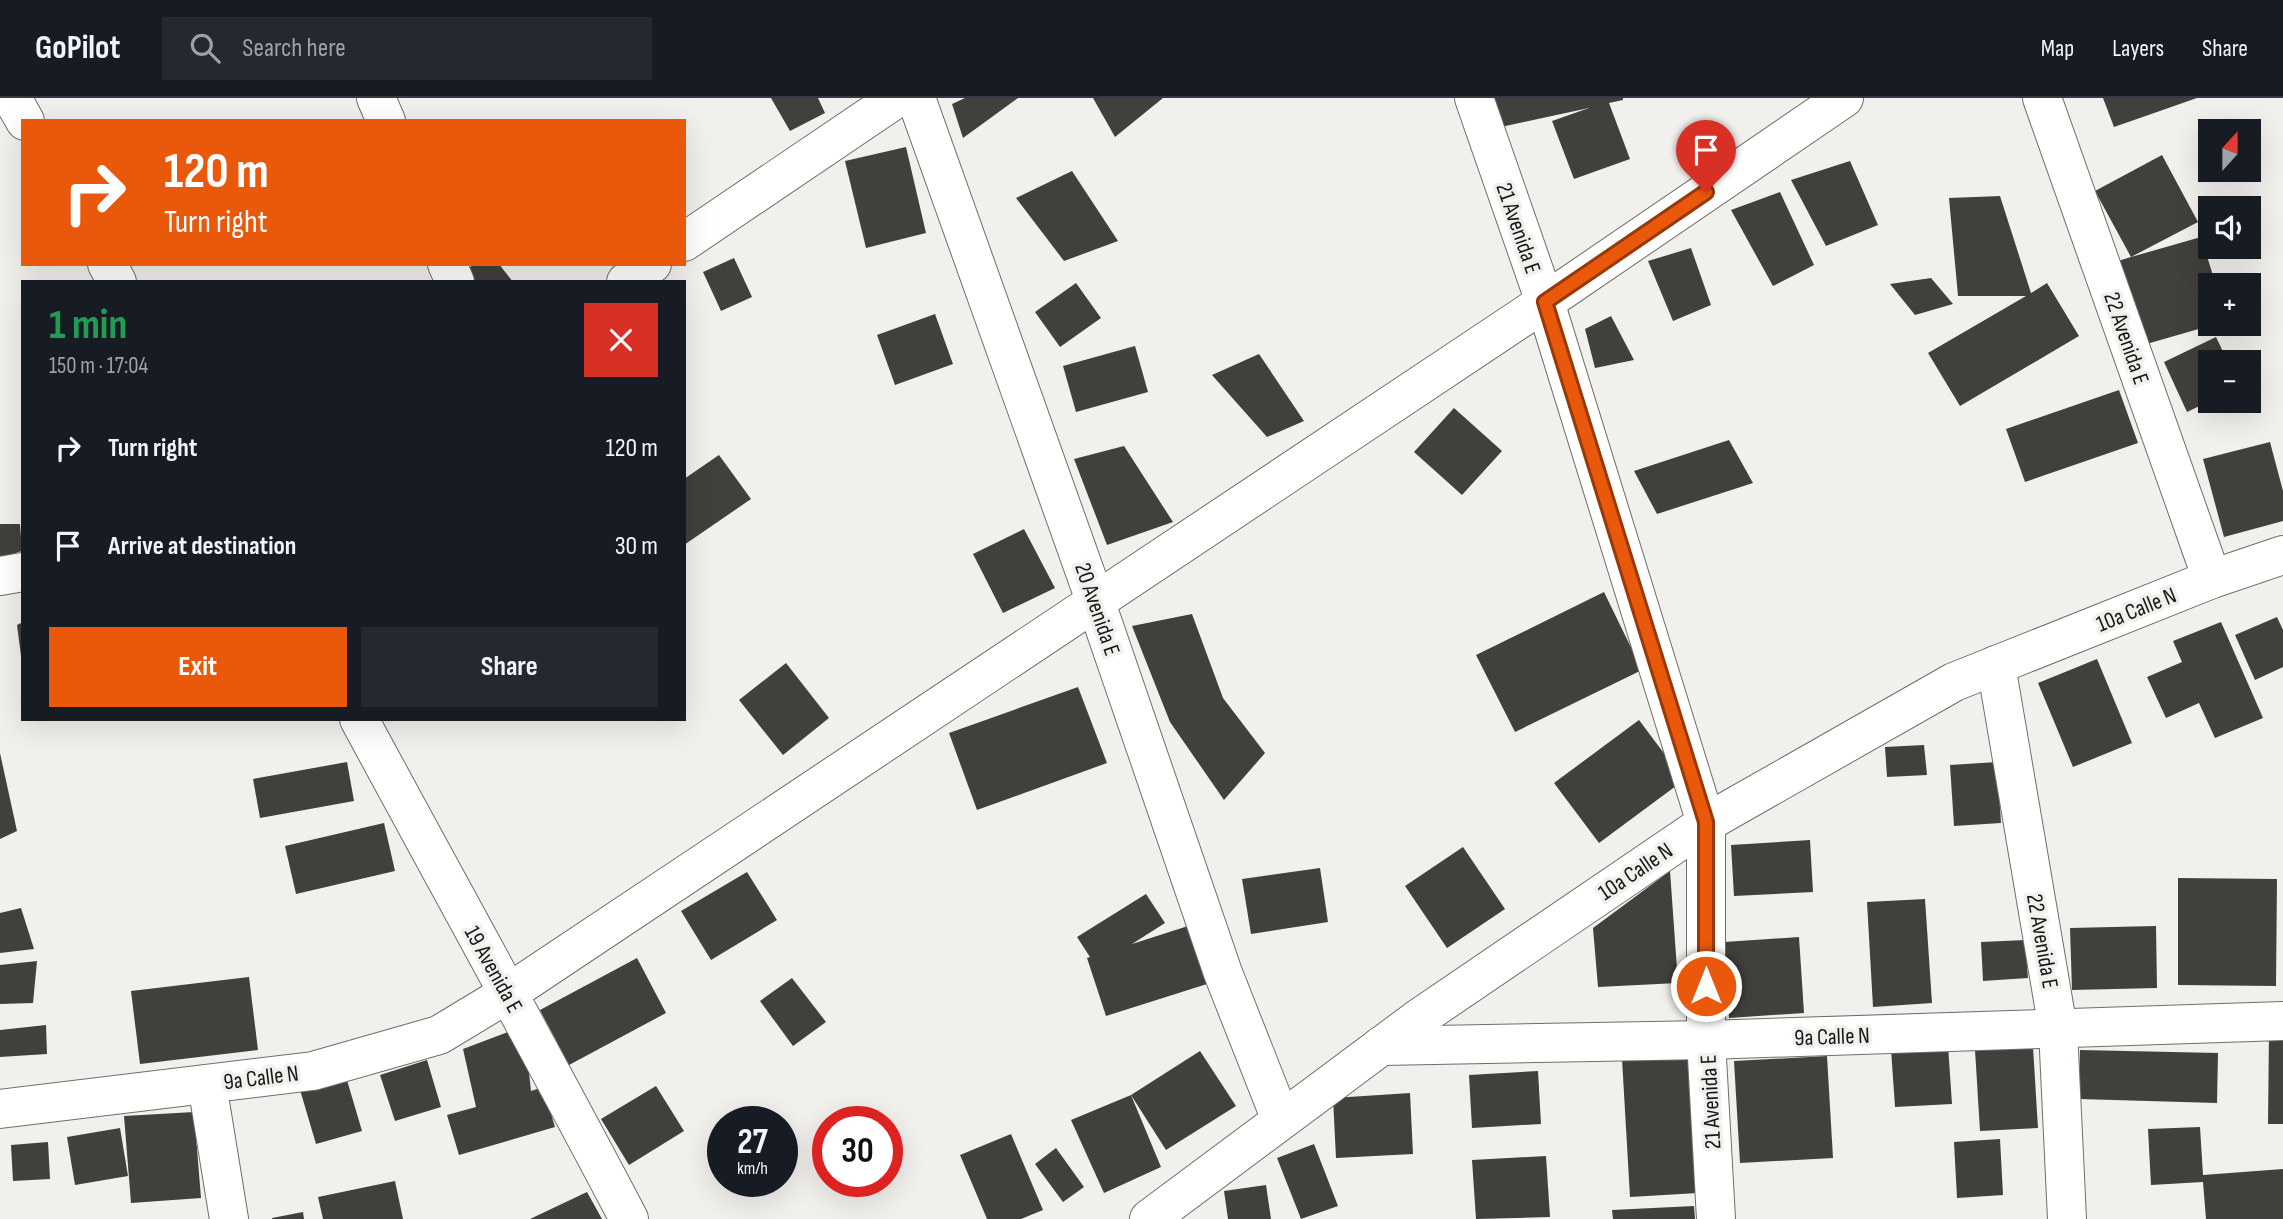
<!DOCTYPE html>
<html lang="en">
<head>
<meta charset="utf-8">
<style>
	:root { --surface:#171b24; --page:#242831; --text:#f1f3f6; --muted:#9ea1a6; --line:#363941; --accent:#ea580c }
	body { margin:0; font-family:"Sofia Sans Condensed",sans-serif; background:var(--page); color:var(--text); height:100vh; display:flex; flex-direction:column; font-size:26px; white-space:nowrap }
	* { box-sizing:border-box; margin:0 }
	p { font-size:23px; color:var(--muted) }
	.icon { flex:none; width:38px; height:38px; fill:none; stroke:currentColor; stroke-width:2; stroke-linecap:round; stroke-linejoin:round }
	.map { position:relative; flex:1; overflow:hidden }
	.side { position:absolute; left:21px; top:182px; width:665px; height:441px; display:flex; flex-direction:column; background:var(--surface); border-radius:0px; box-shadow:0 7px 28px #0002 }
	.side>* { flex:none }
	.top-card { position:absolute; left:21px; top:21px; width:665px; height:147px; border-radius:0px; box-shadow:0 7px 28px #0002; background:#ea580c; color:#fff; overflow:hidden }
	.needle { width:46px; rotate:21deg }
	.fabs { position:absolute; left:2198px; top:21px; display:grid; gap:14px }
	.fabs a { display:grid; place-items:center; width:63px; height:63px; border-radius:0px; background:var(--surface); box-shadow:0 7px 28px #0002; font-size:35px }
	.speed { position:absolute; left:707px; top:1008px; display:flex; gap:14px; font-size:35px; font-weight:700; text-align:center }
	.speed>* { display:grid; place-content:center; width:91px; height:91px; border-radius:50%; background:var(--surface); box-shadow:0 7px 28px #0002; line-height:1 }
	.speed small { font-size:18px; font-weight:400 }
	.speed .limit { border:10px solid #d22; background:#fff; color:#111 }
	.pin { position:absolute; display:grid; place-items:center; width:60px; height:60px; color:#fff; margin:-72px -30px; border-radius:50% 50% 50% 0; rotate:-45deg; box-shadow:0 0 7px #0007 }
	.pin .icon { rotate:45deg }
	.me { position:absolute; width:77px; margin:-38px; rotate:0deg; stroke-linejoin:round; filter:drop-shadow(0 0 5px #0008) }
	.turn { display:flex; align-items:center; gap:24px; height:147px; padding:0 28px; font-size:32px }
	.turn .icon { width:91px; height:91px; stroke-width:2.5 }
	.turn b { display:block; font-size:49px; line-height:60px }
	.round { display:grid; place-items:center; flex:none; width:74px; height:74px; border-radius:0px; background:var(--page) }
	.headline { display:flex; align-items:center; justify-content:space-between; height:119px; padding:0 28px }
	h1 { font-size:42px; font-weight:700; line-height:52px; color:#1e9e55 }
	.cta { display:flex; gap:14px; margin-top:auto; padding:14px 28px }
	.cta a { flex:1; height:80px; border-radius:0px; background:var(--accent); color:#fff; font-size:28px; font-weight:700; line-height:80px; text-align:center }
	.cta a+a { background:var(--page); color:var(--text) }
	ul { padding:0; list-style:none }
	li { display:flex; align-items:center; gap:21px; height:98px; padding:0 28px }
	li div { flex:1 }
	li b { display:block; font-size:26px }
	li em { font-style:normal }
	header { display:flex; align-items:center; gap:42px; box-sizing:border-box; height:98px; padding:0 35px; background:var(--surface); border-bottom:2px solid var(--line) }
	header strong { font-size:33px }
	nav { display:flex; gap:38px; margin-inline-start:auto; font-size:24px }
	.search { width:490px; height:63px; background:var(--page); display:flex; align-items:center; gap:18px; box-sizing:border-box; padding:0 24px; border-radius:0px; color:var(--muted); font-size:26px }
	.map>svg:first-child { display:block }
</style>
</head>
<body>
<header>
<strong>GoPilot</strong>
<div class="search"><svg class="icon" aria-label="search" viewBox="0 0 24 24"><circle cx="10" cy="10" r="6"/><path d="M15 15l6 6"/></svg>Search here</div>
<nav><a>Map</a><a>Layers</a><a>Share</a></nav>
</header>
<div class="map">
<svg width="2283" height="1121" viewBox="0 0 2283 1121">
	<rect width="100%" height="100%" fill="#f2f0ec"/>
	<!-- building -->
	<g fill="#42403d">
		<path d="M771 0H818L825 15 790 33Z"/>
		<path d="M965 0H1018L963 40 952 6Z"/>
		<path d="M1093 0H1163L1115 39Z"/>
		<path d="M1494 0H1623V2L1609 5 1630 61 1574 81 1552 23 1589 10 1501 29Z"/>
		<path d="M2103 0H2197L2114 29Z"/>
		<path d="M906 49 926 135 866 150 845 63Z"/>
		<path d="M2162 57 2198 124 2131 159 2201 139 2216 187H2210V226H2216L2143 247 2118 163 2131 159 2095 93Z"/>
		<path d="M1850 63 1878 127 1826 148 1791 82Z"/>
		<path d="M1072 73 1118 143 1064 163 1016 100Z"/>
		<path d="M1780 94 1814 167 1773 188 1731 112Z"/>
		<path d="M2000 98 2031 195 2047 185 2079 238 1960 308 1928 255 2026 198H1958L1949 100Z"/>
		<path d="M1691 150 1711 207 1673 223 1648 163Z"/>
		<path d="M734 160 752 199 721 213 703 174Z"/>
		<path d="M474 166H499L513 184H464L459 178Z"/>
		<path d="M1931 180 1953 206 1915 217 1890 186Z"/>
		<path d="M1076 185 1101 220 1060 249 1035 214Z"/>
		<path d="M935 216 953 266 895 287 877 237Z"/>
		<path d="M1611 218 1634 262 1595 270 1585 231Z"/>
		<path d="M2216 239 2228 264H2210V303L2187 314 2164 264Z"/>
		<path d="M1135 248 1148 294 1076 314 1063 268Z"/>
		<path d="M1259 256 1304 323 1267 339 1212 277Z"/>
		<path d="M2119 292 2138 345 2025 384 2006 331Z"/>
		<path d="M1454 310 1502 353 1462 397 1414 354Z"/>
		<path d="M1729 342 1753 385 1657 416 1634 373Z"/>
		<path d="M2270 344 2283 393V423L2224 439 2203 361Z"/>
		<path d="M1124 348 1173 424 1107 447 1074 361Z"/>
		<path d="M719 357 751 401 684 447V381Z"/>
		<path d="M0 426H20L22 453 0 460Z"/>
		<path d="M1024 431 1055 490 1003 515 973 456Z"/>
		<path d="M1604 494 1642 572 1515 634 1476 557Z"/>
		<path d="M1192 516 1223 600 1265 655 1224 702 1170 624 1132 528Z"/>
		<path d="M2277 519 2283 532V569L2255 582 2235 537Z"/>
		<path d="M23 524V558H21L17 527Z"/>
		<path d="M2221 524 2263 620 2215 640 2199 605 2166 620 2147 579 2182 564 2173 543Z"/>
		<path d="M2097 561 2132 645 2073 669 2038 585Z"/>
		<path d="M786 565 829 620 783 657 739 602Z"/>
		<path d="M1078 589 1107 665 977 712 949 635Z"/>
		<path d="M1639 622 1684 682 1599 745 1554 685Z"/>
		<path d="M1924 647 1927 677 1887 679 1885 649Z"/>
		<path d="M0 655 17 733 0 741Z"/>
		<path d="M347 664 354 703 260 720 253 681Z"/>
		<path d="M1997 664 2001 725 1954 728 1950 667Z"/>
		<path d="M384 725 395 773 296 796 285 748Z"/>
		<path d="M1810 742 1813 794 1734 798 1731 747Z"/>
		<path d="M1463 749 1505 811 1447 850 1405 788Z"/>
		<path d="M1320 770 1328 824 1251 836 1242 781Z"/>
		<path d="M1670 773 1678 885 1598 889 1593 830Z"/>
		<path d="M747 774 777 822 711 862 681 813Z"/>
		<path d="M2178 780 2277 781 2276 888 2178 887Z"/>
		<path d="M1146 796 1165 825 1132 846 1188 828 1207 886 1106 918 1087 860 1090 859 1077 839Z"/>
		<path d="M1925 801 1932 905 1873 909 1867 804Z"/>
		<path d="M21 810 34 851 0 855V815Z"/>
		<path d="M2156 828 2157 890 2072 892 2070 830Z"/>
		<path d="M1799 839 1804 915 1729 920 1724 844Z"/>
		<path d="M2025 842 2028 880 1983 883 1981 844Z"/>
		<path d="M637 860 666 915 569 967 540 912Z"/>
		<path d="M37 863 33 905 0 906V867Z"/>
		<path d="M249 879 258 952 140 966 131 893Z"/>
		<path d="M792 880 826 924 793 948 760 903Z"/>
		<path d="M46 927 47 956 0 959V932Z"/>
		<path d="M524 928 531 993 543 989 555 1029 459 1057 447 1017 476 1009 463 951Z"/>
		<path d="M2269 933H2283V1026H2268Z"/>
		<path d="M1948 947 1952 1006 1895 1009 1891 951Z"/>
		<path d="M2033 949 2038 1030 1980 1033 1975 952Z"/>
		<path d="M2080 952 2218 955 2217 1005 2079 1001Z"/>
		<path d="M1200 953 1236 1008 1166 1052 1131 997Z"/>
		<path d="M1689 957 1698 1095 1630 1099 1622 961Z"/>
		<path d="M1827 958 1833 1060 1740 1065 1734 963Z"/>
		<path d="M427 962 441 1009 395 1023 380 977Z"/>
		<path d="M344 972 362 1033 316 1046 298 985Z"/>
		<path d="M1538 973 1541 1026 1472 1030 1469 977Z"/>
		<path d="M656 988 684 1033 629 1067 601 1021Z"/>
		<path d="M1410 995 1413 1056 1336 1060 1333 1000Z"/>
		<path d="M1131 997 1161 1069 1104 1095 1071 1022Z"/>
		<path d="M194 1014 201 1100 131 1105 124 1018Z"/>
		<path d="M2200 1029 2203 1077 2283 1071V1121H2206L2203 1084 2151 1087 2148 1031Z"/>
		<path d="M120 1030 128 1078 75 1087 67 1039Z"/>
		<path d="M1011 1036 1043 1112 1021 1121H987L960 1057Z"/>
		<path d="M2000 1041 2003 1097 1957 1100 1954 1044Z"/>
		<path d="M48 1044 50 1081 13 1083 11 1047Z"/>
		<path d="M1314 1046 1338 1108 1301 1121 1277 1060Z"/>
		<path d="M1056 1050 1084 1089 1063 1104 1035 1066Z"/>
		<path d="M1546 1058 1550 1119 1476 1121 1472 1062Z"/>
		<path d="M395 1083 403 1121H323L318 1099Z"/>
		<path d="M1266 1087 1271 1121H1228L1224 1093Z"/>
		<path d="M587 1094 602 1121H530Z"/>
		<path d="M1694 1108 1695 1121H1613L1612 1112Z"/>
		<path d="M303 1114 304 1121H272V1120Z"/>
	</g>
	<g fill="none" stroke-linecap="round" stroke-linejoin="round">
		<defs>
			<g id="minor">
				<path d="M12 0 25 23"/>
				<path d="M376 0 386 23"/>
				<path d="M916 0 1095 502 1223 875 1281 1022"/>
				<path d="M1474 0 1545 204 1706 725V942L1716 1121"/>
				<path d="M2042 0 2212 481"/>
				<path d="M684 144 897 0"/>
				<path d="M107 166 117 184"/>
				<path d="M447 166 455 184"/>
				<path d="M626 184 652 166"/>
				<path d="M0 478 23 474"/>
				<path d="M1996 567 2058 931 2067 1121"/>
				<path d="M359 621C449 788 541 953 629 1121"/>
				<path d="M1381 948 1706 942 2283 923"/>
				<path d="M207 986 229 1121"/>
				<path d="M0 1011 313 973 439 937 507 896 1545 204 1844 0"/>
				<path d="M1149 1121 1419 920 1706 725 1954 584 2212 481 2283 457"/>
			</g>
		</defs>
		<!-- minor casing -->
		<use href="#minor" stroke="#706e6a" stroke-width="40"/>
		<!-- minor -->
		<use href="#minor" stroke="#fff" stroke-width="38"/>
	</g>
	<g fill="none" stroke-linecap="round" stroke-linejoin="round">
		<defs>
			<path id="route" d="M1706 888V724L1545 204 1706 94"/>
		</defs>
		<!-- route casing -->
		<use href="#route" stroke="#983908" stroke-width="18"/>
		<!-- route -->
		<use href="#route" stroke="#ea580c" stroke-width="12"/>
	</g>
	<g text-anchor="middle" stroke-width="7" stroke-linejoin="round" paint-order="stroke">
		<!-- street labels -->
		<g font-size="23" fill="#191817" stroke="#f2f0ec">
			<text transform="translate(1519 130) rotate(71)" y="8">21 Avenida E</text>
			<text transform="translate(2127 240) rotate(71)" y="8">22 Avenida E</text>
			<text transform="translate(1098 511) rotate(71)" y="8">20 Avenida E</text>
			<text transform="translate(2136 511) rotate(-22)" y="8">10a Calle N</text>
			<text transform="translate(1635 773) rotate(-34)" y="8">10a Calle N</text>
			<text transform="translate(2043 843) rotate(80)" y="8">22 Avenida E</text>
			<text transform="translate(494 871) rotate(61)" y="8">19 Avenida E</text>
			<text transform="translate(1832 938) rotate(-2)" y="8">9a Calle N</text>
			<text transform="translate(261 979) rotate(-7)" y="8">9a Calle N</text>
			<text transform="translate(1710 1004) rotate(-93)" y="8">21 Avenida E</text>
		</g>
	</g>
</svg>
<div class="fabs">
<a><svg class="needle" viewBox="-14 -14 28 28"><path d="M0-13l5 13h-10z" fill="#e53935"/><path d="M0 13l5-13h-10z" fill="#9ea1a6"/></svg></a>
<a><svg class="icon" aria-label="sound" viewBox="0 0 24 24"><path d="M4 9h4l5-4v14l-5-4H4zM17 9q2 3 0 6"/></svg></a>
<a>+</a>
<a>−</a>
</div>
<div class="speed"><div>27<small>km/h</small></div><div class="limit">30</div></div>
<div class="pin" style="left:1706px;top:94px;background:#d93025"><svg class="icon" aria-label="arrive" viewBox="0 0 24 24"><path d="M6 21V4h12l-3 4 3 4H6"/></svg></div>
<svg class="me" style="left:1706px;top:888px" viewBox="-20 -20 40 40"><circle r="17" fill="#ea580c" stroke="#fff" stroke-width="3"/><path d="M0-11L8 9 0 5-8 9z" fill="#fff"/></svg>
<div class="top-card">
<div class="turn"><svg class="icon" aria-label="right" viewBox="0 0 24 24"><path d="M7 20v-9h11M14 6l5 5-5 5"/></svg><div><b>120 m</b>Turn right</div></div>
</div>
<section class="side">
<div class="headline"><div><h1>1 min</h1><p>150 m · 17:04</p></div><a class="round" style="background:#d93025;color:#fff"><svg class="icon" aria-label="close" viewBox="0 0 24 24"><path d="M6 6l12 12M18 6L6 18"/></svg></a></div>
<ul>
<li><svg class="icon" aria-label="right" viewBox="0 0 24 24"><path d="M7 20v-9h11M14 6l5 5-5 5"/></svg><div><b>Turn right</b></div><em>120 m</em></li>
<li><svg class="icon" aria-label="arrive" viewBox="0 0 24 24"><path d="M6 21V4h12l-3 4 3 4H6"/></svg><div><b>Arrive at destination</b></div><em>30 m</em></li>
</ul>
<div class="cta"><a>Exit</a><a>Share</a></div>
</section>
</div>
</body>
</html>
